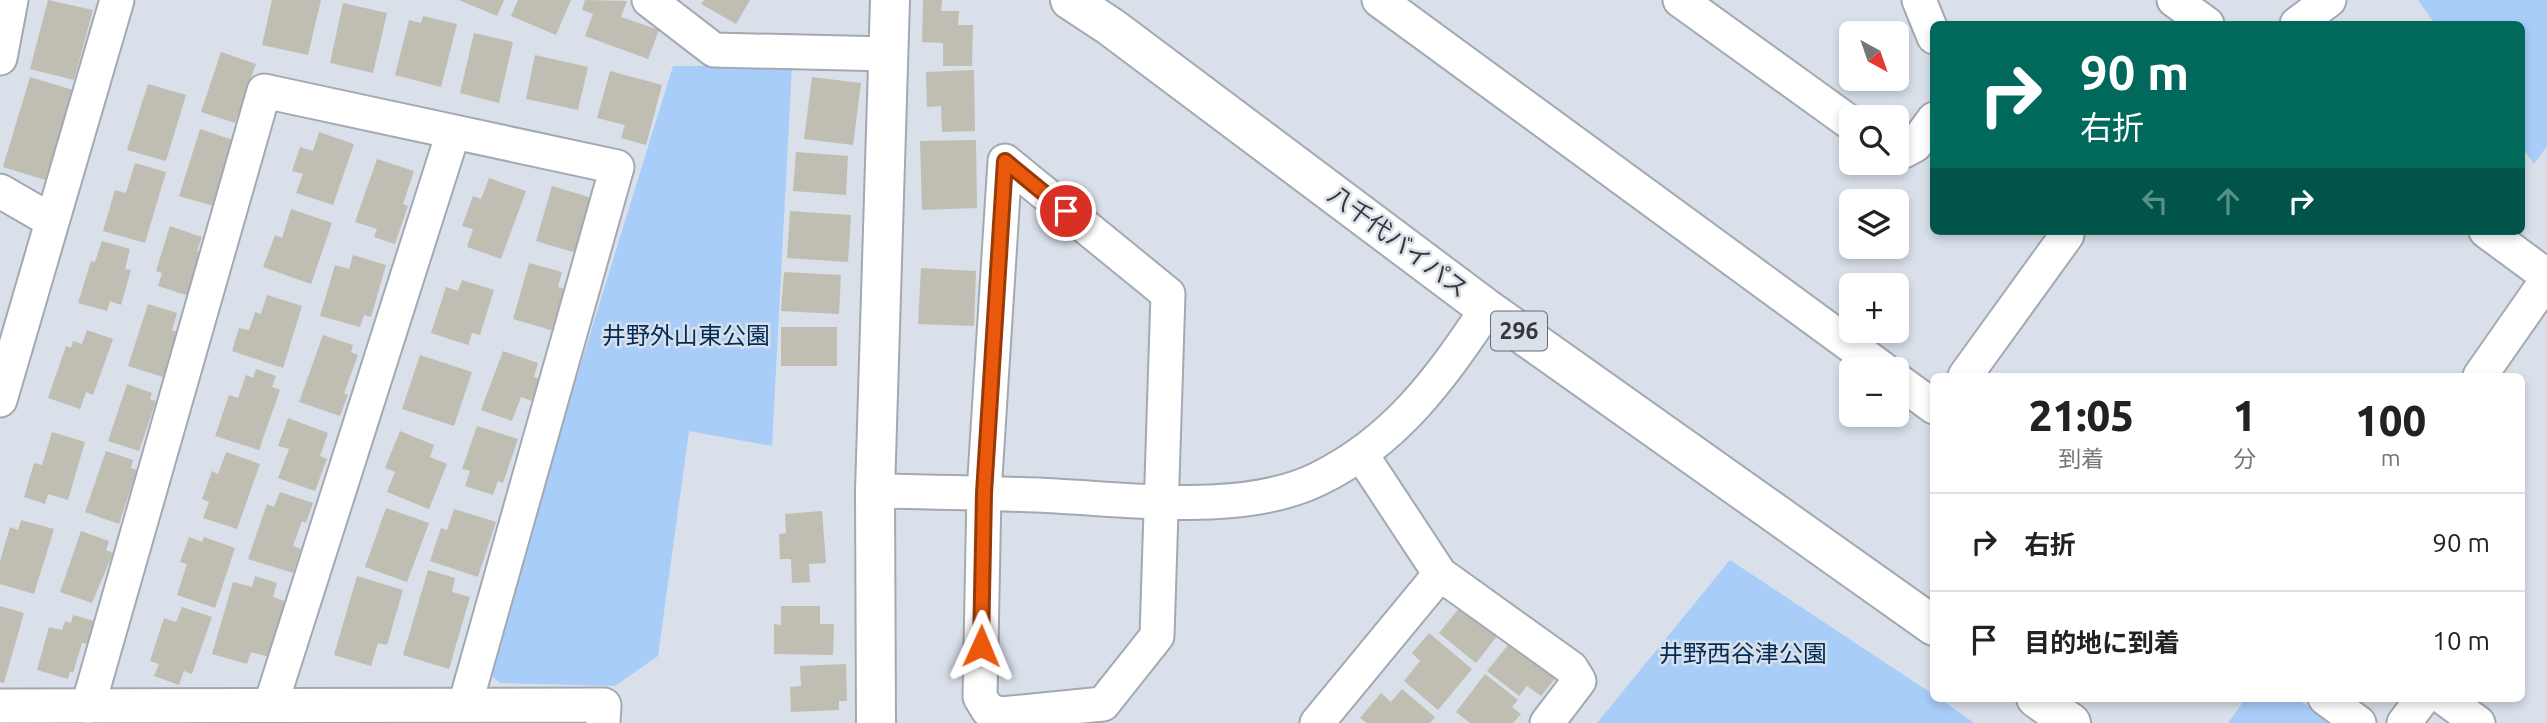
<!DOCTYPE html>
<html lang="ja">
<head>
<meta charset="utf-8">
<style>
	:root { --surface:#fff; --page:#f2f2f2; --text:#222; --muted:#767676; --line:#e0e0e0 }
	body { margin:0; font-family:Ubuntu,"Noto Sans JP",sans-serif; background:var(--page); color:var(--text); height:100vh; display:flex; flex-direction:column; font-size:26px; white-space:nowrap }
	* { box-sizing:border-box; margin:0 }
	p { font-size:23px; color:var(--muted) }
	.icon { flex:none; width:38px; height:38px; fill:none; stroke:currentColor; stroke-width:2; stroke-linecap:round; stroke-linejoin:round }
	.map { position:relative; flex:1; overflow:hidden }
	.sheet { position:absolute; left:1930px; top:373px; width:595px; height:329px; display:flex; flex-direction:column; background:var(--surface); border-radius:10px; box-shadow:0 4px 10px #0003 }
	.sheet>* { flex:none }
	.hud { position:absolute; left:1930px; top:21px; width:595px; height:214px; border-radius:10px; box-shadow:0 4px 10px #0003; background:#00695c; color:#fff; overflow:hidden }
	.needle { width:46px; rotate:140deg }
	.fabs { position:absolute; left:1839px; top:21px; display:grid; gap:14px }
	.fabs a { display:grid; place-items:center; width:70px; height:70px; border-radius:10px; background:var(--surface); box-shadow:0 4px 10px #0003; font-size:35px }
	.pin { position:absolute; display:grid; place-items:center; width:60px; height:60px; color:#fff; margin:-30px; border:4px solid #fff; border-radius:50%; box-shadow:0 2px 7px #0007 }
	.me { position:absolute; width:77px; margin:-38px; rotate:1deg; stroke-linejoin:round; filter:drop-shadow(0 0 5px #0008) }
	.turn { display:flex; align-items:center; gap:24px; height:147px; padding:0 35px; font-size:32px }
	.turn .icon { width:91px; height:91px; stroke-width:2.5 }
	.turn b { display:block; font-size:49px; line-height:60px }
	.lanes { display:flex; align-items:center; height:66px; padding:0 35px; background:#0003; justify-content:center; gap:35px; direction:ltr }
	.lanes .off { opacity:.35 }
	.eta { display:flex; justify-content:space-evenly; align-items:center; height:119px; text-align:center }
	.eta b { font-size:42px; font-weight:800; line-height:49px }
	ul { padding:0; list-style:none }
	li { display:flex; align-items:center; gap:21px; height:98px; padding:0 35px; border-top:2px solid var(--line) }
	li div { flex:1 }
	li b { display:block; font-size:26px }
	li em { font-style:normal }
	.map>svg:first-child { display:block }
</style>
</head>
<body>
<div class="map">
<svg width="2547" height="723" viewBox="0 0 2547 723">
	<rect width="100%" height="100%" fill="#d9e0ea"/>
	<!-- green -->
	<g fill="#a9cdf9">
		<path d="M2418 0H2547V146L2534 164 2522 147V24H2435Z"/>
		<path d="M673 66H792L772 446 689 431 658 656 615 686 500 683 486 671Z"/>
		<path d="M1730 560 1934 695V698H1939L1974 723H1597Z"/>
		<path d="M2246 698H2296L2331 723H2228Z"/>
	</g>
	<!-- building -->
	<g fill="#c0bdb2">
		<path d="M48 0 93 10 74 80 30 69Z"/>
		<path d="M272 0H321L308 55 262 45Z"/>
		<path d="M459 0H504L497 16Z"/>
		<path d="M518 0H571L556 35 511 16Z"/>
		<path d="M585 0 627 1 621 17 659 30 648 59 585 36 593 14 582 10Z"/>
		<path d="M704 0H750L736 24 701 4Z"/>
		<path d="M923 0H942L941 11H959L958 25H973L972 66H943V43L922 42Z"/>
		<path d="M343 3 387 13 373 73 330 63Z"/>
		<path d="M423 16 457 24 441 87 395 75 409 20 421 23Z"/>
		<path d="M474 33 513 42 499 103 460 93Z"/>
		<path d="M221 52 256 64 235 123 201 112Z"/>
		<path d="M535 55 588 67 578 110 526 99Z"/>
		<path d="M974 70 975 131 942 132 941 106 927 107 926 72Z"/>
		<path d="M610 71 662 85 646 145 621 138 625 125 597 118Z"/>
		<path d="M30 77 73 90 45 180 3 167Z"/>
		<path d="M812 77 861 83 853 145 804 139Z"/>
		<path d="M148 84 186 95 166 161 127 150Z"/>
		<path d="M200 129 233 140 213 206 179 196Z"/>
		<path d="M319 132 354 144 333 205 296 193 303 174 292 171 300 147 313 151Z"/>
		<path d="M976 140 977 208 922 210 920 141Z"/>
		<path d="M796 152 848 156 846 195 793 191Z"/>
		<path d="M377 159 414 171 403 204 408 206 395 244 374 237 377 229 355 222Z"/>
		<path d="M135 163 166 172 145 243 103 231 115 190 126 193Z"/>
		<path d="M489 178 526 191 501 259 467 247 473 229 462 226 473 196 481 199Z"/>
		<path d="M552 186 592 198 576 253 536 241Z"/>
		<path d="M291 209 332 223 311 284 263 267 275 235 282 238Z"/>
		<path d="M790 211 851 215 848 262 787 258Z"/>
		<path d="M170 226 202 237 197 251 203 254 189 296 158 286 162 273 156 271Z"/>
		<path d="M102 241 130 249 125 269 131 270 121 305 110 301 107 311 78 303 91 261 95 262Z"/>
		<path d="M353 255 386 265 371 317 364 315 360 327 320 316 335 265 349 269Z"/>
		<path d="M529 263 562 272 558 287 566 289 554 331 513 319Z"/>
		<path d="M921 268 976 271 974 326 918 324Z"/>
		<path d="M784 272 841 275 839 314 781 311Z"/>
		<path d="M462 280 494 290 480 335 472 333 468 345 431 333 446 287 458 291Z"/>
		<path d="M267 295 302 306 283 368 232 351 239 328 249 330 255 312 261 314Z"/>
		<path d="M148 304 177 313 172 330 178 332 163 377 128 366Z"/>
		<rect x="781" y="327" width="56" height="39"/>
		<path d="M87 330 113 339 93 395 86 392 80 409 48 398 66 346 71 348 73 341 82 344Z"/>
		<path d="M323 335 353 345 351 352 358 355 344 393 348 395 340 416 299 402Z"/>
		<path d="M503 351 538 363 534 377 540 379 532 401 521 397 512 421 481 410Z"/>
		<path d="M420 355 472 372 454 426 402 409Z"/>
		<path d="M256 369 276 376 272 387 280 390 259 450 215 436 229 395 238 398 246 375 253 378Z"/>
		<path d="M127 384 152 393 150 399 156 401 139 451 108 441Z"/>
		<path d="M288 418 328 433 320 456 327 459 315 491 278 478 289 449 278 446Z"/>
		<path d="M477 426 518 439 503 483 498 481 493 495 465 486 470 471 462 469Z"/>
		<path d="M400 431 434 445 430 457 447 464 429 509 387 492 395 472 385 468Z"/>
		<path d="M52 432 85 442 68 500 48 494 45 504 24 497 34 463 42 465Z"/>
		<path d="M106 451 133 460 131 468 137 470 119 524 85 512Z"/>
		<path d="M226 452 260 464 237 529 203 518 209 502 202 499 212 471 218 474Z"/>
		<path d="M280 492 313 503 306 523 302 521 293 546 301 549 293 573 248 559 267 504 274 507Z"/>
		<path d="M386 508 429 523 407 582 365 567Z"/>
		<path d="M454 509 496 522 478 577 430 561 441 528 447 530Z"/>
		<path d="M822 511 826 563 809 564 810 582 792 583 791 559H780L779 534 786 533 785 514Z"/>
		<path d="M21 520 54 529 34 594 0 584V561L10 527 18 530Z"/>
		<path d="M81 531 109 541 106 550 113 553 92 603 60 592Z"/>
		<path d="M189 537 202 542 204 537 235 548 215 608 177 595 187 564 180 562Z"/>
		<path d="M428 570 455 578 452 592 470 597 449 669 403 655Z"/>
		<path d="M255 576 277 583 273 597 285 601 269 657 251 652 247 664 212 654 233 582 252 587Z"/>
		<path d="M357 576 403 590 387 645 378 643 371 666 334 655Z"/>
		<path d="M1465 601 1501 631 1476 663 1439 633Z"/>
		<path d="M0 606 24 613 4 683 0 682Z"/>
		<path d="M781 606H820V624H834L833 655 774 654V624L781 625Z"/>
		<path d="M182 607 212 617 192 674 184 671 179 685 154 676 159 664 150 661 164 618 176 622Z"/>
		<path d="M73 615 94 621 87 644 82 643 73 673 70 671 68 679 37 670 49 627 62 630 65 621 71 623Z"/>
		<path d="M1429 633 1472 669 1438 710 1404 681 1420 661 1412 653Z"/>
		<path d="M1508 645 1514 650 1519 645 1558 675 1541 696 1527 686 1519 696 1487 671Z"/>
		<path d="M846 664 847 701H839V710L791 712 790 687 801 686 800 666Z"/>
		<path d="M1485 674 1518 700 1512 707 1521 714 1513 723H1470L1456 712Z"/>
		<path d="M1402 689 1435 717 1430 723H1367L1360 718 1381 693 1391 702Z"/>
	</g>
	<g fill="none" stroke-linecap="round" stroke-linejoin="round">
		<defs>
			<g id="street">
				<path d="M649 0 714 50 889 54"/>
				<path d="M1379 0 1883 369"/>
				<path d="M1680 0 1852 124"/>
				<path d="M1919 0 1934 37"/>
				<path d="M2174 0 2207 24"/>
				<path d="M2297 24 2329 0"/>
				<path d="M0 58 11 0"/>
				<path d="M1897 149 1904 151 1915 145 1934 119"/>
				<path d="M1005 161 1168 294 1157 636 1103 704 1001 714 988 710 980 697 984 493Z"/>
				<path d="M0 191 52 221"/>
				<path d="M2486 231 2547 276"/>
				<path d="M1965 376 2067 235V231"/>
				<path d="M2480 376 2547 280"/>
				<path d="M1897 380 1934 407"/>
				<path d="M0 400 117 0"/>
				<path d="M1361 454 1440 574 1571 668 1579 681 1547 723"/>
				<path d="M875 491C936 492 996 493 1056 496 1135 500 1245 515 1318 479 1396 441 1440 379 1487 309"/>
				<path d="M2325 698 2359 723"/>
				<path d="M2444 698 2478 723"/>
				<path d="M271 704 453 133"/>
				<path d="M0 706 604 705 603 723"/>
				<path d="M88 706 264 91 617 167 465 705"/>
				<path d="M1317 723 1440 574"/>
				<path d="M2404 723 2423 698"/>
			</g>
			<path id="secondary" d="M876 723 875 491 890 0"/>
			<g id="highway">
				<path d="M1070 0 1111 27 1487 309 1934 626"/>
				<path d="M2036 698 2071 723"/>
			</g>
		</defs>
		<!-- street casing -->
		<use href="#street" stroke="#a2a9b2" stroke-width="37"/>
		<!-- secondary casing -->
		<use href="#secondary" stroke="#a2a9b2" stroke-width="42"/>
		<!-- highway casing -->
		<use href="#highway" stroke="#a2a9b2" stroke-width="42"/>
		<!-- street -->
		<use href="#street" stroke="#fff" stroke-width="33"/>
		<!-- secondary -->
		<use href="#secondary" stroke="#fff" stroke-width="38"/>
		<!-- highway -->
		<use href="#highway" stroke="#fff" stroke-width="38"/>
	</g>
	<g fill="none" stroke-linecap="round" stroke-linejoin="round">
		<defs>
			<path id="route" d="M981 646 984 493 1005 161 1066 211"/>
		</defs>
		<!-- route casing -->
		<use href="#route" stroke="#983908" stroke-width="18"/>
		<!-- route -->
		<use href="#route" stroke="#ea580c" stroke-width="12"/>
	</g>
	<g text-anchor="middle" stroke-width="5" stroke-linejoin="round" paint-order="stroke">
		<!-- shield labels -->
		<rect fill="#d9e0ea" stroke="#666a70" stroke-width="2" x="1491" y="311.5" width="56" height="39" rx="5"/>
		<g font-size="23" font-weight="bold" fill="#35383b">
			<text x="1519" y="339">296</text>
		</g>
		<!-- street labels -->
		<g font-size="24" fill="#35383b" stroke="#d9e0ea">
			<text transform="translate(1398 242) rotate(37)" y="8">八千代バイパス</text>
		</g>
		<!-- park labels -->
		<g font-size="24" fill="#002c58" stroke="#d9e0ea">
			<text x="686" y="344">井野外山東公園</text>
			<text x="1743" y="662">井野西谷津公園</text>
		</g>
	</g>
</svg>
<div class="fabs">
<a><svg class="needle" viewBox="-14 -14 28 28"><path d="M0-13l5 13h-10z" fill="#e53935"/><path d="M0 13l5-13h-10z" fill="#767676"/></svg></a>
<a><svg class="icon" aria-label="search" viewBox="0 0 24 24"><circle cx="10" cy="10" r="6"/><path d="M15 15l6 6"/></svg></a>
<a><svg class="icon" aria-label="layers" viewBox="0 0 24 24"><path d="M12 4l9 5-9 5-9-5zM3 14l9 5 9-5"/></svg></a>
<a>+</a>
<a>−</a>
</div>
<div class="pin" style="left:1066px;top:211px;background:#d93025"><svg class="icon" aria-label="arrive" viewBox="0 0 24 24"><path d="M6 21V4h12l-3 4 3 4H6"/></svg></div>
<svg class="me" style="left:981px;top:646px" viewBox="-20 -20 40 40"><path d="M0-17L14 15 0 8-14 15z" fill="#ea580c" stroke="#fff" stroke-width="4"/></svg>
<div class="hud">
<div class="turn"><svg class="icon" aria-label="right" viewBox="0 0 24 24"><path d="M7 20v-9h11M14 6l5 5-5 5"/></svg><div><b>90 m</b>右折</div></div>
<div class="lanes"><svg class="icon off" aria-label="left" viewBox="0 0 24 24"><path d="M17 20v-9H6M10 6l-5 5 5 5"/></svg><svg class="icon off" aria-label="ahead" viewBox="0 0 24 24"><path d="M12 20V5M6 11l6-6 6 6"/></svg><svg class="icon" aria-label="right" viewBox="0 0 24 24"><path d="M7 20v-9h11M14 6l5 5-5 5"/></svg></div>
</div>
<section class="sheet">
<div class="eta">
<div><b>21:05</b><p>到着</p></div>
<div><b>1</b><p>分</p></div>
<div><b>100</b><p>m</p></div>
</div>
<ul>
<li><svg class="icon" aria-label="right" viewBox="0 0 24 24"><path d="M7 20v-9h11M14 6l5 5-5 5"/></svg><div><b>右折</b></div><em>90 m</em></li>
<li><svg class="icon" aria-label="arrive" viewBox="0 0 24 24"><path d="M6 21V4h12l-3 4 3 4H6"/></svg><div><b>目的地に到着</b></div><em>10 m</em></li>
</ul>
</section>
</div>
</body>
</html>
